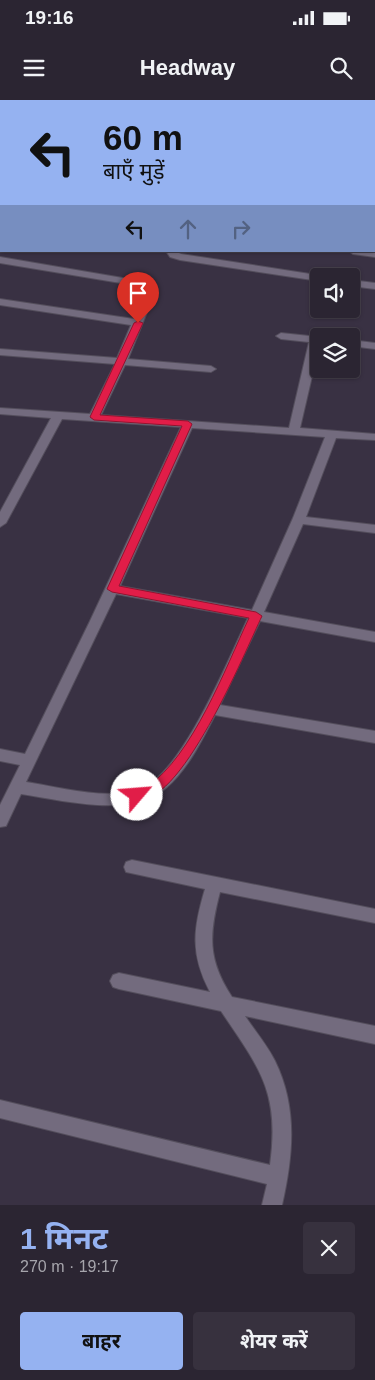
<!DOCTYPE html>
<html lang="hi">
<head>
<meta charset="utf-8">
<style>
	:root { --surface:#2b2532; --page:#37313e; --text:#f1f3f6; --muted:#a6a5ac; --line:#47424d; --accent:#95b2f1 }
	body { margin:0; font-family:Arial,"Noto Sans Devanagari",sans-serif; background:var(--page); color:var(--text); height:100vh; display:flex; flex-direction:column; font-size:19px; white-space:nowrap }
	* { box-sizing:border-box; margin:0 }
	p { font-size:16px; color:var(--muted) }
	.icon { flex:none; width:28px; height:28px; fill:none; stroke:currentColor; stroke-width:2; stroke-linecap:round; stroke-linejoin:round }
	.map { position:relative; height:1105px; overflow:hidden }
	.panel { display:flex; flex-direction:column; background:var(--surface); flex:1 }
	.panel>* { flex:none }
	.hud { position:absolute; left:0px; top:0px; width:375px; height:152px; box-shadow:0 1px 4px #0004,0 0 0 1px var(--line); background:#95b2f1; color:#111; overflow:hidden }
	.tools { position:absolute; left:310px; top:168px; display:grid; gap:10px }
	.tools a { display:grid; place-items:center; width:50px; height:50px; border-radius:5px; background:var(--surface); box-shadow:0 1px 4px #0004,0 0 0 1px var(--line); font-size:25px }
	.pin { position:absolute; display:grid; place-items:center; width:42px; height:42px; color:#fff; margin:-51px -21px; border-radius:50% 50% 50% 0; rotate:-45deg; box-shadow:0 0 5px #0007 }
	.pin .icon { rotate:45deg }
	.me { position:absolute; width:55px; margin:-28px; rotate:63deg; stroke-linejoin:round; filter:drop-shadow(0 0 4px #0008) }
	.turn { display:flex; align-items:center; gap:18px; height:105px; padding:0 20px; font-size:22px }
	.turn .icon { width:65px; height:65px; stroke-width:2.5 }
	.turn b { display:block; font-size:35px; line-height:42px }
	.lanes { display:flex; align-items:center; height:48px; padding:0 20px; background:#0003; justify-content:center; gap:25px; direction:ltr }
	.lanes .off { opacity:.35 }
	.round { display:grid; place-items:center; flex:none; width:52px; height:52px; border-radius:5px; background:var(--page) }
	.overview { display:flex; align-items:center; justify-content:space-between; height:85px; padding:0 20px }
	h1 { font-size:30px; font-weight:700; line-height:38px; color:var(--accent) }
	.cta { display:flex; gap:10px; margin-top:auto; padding:10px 20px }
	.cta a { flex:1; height:58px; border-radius:5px; background:var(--accent); color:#111; font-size:20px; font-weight:700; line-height:58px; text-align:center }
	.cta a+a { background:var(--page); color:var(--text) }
	.status { display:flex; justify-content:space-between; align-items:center; height:35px; padding:0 25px; background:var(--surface); direction:ltr }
	.status svg { height:14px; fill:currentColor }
	header { display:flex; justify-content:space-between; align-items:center; height:65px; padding:0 20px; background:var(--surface); font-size:22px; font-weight:700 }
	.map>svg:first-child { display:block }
</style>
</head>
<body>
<div class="status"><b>19:16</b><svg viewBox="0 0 49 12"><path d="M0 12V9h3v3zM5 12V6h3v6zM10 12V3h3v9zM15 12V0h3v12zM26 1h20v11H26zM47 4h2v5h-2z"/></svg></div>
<header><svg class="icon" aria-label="menu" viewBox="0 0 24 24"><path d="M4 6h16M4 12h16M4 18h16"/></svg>Headway<svg class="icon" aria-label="search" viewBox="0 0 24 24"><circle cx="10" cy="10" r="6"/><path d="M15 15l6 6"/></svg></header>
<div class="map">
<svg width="375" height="1105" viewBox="0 0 375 1105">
	<rect width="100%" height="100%" fill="#393143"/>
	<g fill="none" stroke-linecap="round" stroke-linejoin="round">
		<defs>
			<g id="minor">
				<path d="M151 0H176L177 1H152Z"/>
				<rect x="284" y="0" width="8" height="1"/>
				<rect x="374" y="2" width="1" height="4"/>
				<rect x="0" y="26" width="1" height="4"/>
				<rect x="374" y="29" width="1" height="5"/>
				<path d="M375 79V88L374 89V80Z"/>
				<path d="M1 145 2 151 0 152V146Z"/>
				<path d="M166 151H175L181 154 323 176H319V181L180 160 170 157Z"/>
				<path d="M349 151H375V157L353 154Z"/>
				<path d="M0 157 152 183 156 190 128 259 211 266 216 269 211 272 125 265 101 315 289 328 309 242 281 239 276 236 281 233 319 237V246L300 328 375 334V340L336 338 306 417 375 425V433L303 424 264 512 375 532V542L260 521 220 605 375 631V643L215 615C202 640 188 669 166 688 132 719 62 700 21 694L6 726 0 727V705L20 665 0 661V649L25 654 90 521 181 327 62 319 6 423 0 427V412L51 318 0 314V308L90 314 115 264 0 255V249L117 258 131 225 0 205V199L134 219 146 190 145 187 0 163ZM192 328 325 337 293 418 252 510 120 486ZM116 494 248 518C228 560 184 669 143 688 112 702 59 687 26 682Z"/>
				<path d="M351 180 375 183V189L351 186Z"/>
				<path d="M351 240 375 243V249L351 246Z"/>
				<path d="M132 760 375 809V823L220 792C209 834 207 859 232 897L375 926V944L245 916C255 931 267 945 275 961 298 1008 293 1056 282 1105H262L267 1084 0 1018V1000L270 1065C280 992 260 969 221 911L119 889 113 887 110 881 113 875 119 873 210 892C190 854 193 829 205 789L126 772 124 767 126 762Z"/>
			</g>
		</defs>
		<!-- minor casing -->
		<use href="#minor" stroke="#544e5c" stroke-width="2"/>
		<!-- minor -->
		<use href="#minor" fill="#736b7e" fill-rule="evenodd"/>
	</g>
	<!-- route -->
	<path fill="#e11d48" stroke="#92132f" d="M138 221 143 223 100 315 188 321 192 324 119 486 256 512 262 516C246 549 179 714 133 699L131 695 133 692C137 690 143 690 147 687 193 655 225 569 249 518L112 492 107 489 182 326 94 320 90 317 134 223Z"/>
</svg>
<div class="tools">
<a><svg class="icon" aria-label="sound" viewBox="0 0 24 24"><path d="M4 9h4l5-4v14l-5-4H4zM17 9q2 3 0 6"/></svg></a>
<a><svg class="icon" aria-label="layers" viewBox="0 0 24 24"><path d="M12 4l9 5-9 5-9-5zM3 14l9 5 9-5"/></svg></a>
</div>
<div class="pin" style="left:138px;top:223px;background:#d93025"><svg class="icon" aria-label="arrive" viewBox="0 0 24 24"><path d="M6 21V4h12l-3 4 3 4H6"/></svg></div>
<svg class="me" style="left:137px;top:695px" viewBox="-20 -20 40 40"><circle r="19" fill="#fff"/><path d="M0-13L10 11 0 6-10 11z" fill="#e11d48"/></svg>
<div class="hud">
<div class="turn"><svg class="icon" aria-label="left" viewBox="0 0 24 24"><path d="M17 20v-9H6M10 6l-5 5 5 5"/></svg><div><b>60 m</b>बाएँ मुड़ें</div></div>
<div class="lanes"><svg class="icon" aria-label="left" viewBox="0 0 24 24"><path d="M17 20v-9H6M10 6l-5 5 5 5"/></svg><svg class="icon off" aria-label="ahead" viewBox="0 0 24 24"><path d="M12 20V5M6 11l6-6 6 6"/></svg><svg class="icon off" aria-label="right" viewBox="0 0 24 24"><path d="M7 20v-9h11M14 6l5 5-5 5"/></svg></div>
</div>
</div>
<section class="panel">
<div class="overview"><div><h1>1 मिनट</h1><p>270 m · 19:17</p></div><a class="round"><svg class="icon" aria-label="close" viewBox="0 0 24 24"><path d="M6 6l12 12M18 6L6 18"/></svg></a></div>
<div class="cta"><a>बाहर</a><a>शेयर करें</a></div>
</section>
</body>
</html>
